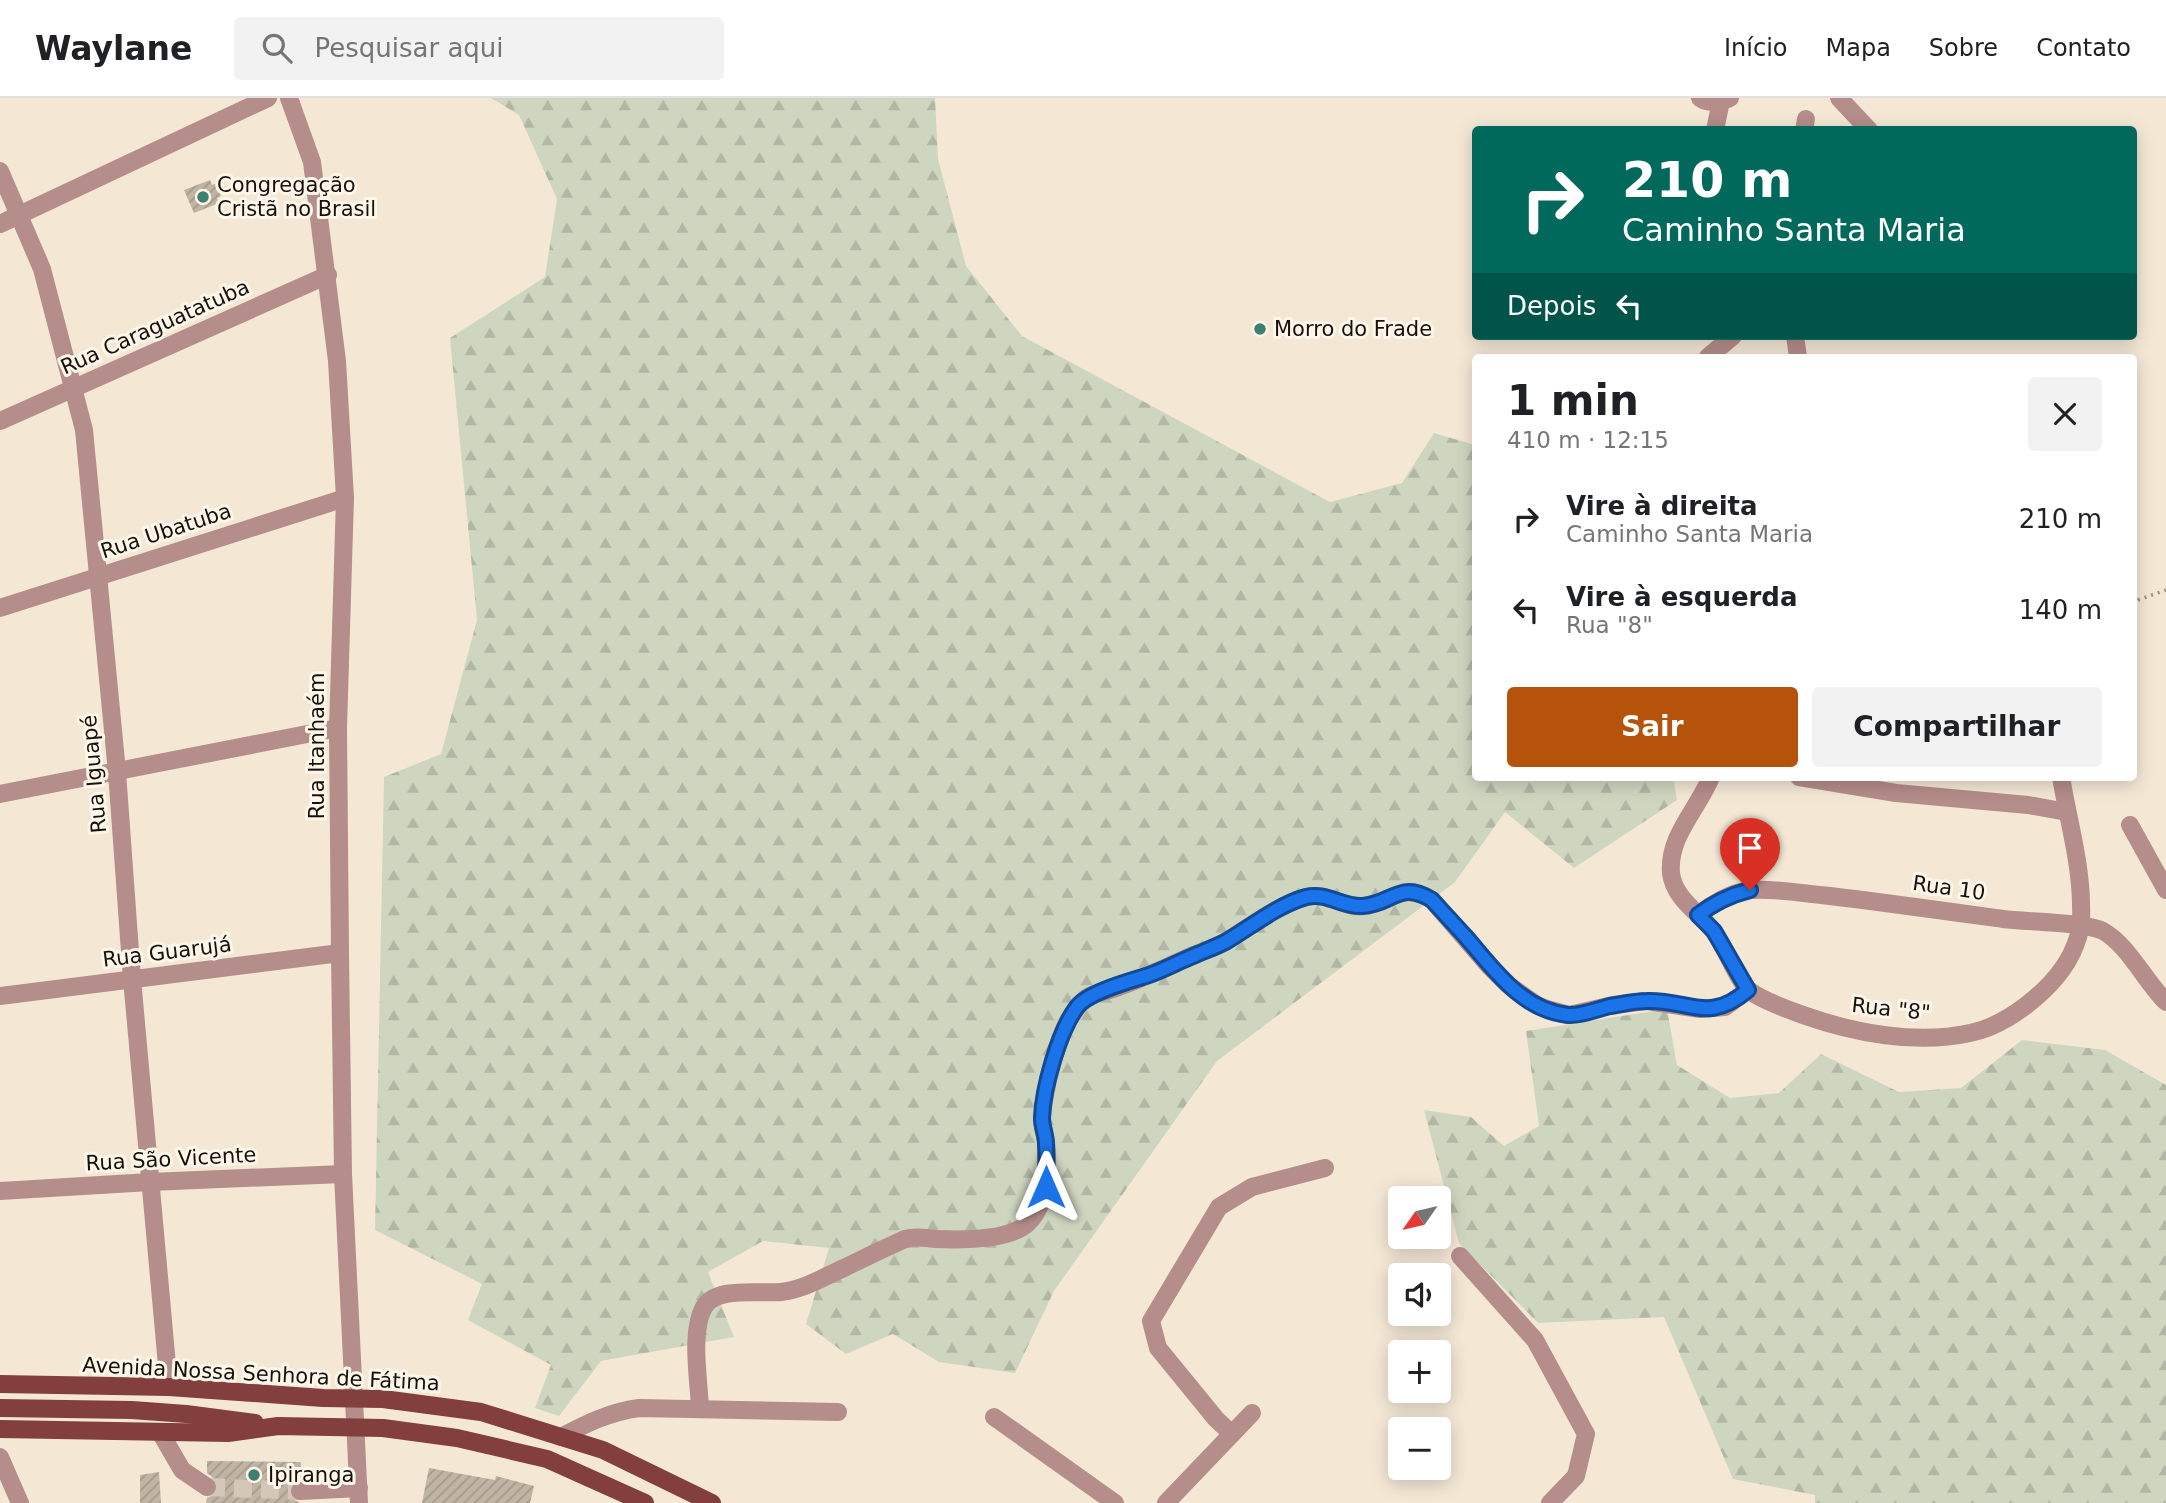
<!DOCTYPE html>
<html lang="pt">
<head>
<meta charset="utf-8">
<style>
	:root { --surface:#fff; --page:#f2f2f2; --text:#202124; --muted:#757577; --line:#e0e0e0; --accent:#b45309 }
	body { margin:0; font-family:"DejaVu Sans",sans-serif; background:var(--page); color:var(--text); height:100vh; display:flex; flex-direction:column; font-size:26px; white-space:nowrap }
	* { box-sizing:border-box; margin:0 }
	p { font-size:23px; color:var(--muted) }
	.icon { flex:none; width:38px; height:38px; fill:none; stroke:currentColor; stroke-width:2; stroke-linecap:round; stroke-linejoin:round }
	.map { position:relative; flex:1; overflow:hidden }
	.drawer { position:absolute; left:1472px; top:256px; width:665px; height:427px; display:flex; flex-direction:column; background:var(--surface); border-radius:7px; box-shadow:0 4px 18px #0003 }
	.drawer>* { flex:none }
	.banner { position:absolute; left:1472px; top:28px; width:665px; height:214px; border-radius:7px; box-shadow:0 4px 18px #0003; background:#00695c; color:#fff; overflow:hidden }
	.needle { width:46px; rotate:236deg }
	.buttons { position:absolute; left:1388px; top:1088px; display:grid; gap:14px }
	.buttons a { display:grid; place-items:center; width:63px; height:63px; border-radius:7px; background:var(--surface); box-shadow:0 4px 18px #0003; font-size:35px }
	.pin { position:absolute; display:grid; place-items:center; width:60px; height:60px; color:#fff; margin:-72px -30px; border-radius:50% 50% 50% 0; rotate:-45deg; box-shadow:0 0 7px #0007 }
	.pin .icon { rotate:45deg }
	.me { position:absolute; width:77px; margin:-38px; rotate:0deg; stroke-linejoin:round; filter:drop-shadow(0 0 5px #0008) }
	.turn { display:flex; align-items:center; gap:24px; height:147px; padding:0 35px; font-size:32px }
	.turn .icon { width:91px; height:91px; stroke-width:2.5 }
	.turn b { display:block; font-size:49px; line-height:60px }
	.then { display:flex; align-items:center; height:66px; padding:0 35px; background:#0003; gap:14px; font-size:26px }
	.round { display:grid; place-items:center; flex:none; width:74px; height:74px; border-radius:7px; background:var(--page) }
	.headline { display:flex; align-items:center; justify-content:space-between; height:119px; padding:0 35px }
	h1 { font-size:42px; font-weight:800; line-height:52px }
	.cta { display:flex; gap:14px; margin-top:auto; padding:14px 35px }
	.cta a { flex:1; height:80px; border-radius:7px; background:var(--accent); color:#fff; font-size:28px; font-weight:800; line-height:80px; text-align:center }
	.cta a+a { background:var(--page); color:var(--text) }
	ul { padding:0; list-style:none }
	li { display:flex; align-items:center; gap:21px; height:91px; padding:0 35px }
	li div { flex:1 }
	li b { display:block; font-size:26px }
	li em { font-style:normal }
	header { display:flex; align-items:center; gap:42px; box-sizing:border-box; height:98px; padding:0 35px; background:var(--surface); border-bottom:2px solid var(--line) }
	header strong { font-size:33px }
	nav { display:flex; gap:38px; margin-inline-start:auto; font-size:24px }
	.search { width:490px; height:63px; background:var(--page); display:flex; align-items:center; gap:18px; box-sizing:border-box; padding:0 24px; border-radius:7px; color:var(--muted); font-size:26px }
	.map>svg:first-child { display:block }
</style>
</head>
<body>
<header>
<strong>Waylane</strong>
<div class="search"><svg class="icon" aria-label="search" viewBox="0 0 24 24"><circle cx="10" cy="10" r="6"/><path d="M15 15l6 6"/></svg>Pesquisar aqui</div>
<nav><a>Início</a><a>Mapa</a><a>Sobre</a><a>Contato</a></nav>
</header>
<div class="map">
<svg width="2166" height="1405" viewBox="0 0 2166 1405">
	<defs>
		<pattern id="forest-firs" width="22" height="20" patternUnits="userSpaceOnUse" patternTransform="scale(1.75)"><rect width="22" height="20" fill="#cfd6c0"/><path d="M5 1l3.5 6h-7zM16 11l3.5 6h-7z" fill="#b1b7a4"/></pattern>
		<pattern id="building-hatch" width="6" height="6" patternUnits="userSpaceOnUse" patternTransform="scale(1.75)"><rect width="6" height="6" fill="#c0b4a2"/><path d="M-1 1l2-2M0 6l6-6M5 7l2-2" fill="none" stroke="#a49a8a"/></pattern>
	</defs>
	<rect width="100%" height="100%" fill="#f4e8d5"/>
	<!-- forest -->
	<g fill="url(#forest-firs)">
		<path d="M491 0H935L938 61 966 168 1022 238 1330 404 1402 385 1434 335 1475 347V679H1673L1677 702 1574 770 1505 714 1455 784 1217 963 1054 1193 1015 1275 939 1264 893 1236 846 1256 806 1226 829 1150 763 1143 708 1174 734 1239 601 1263 559 1318 535 1310 551 1267 468 1222 482 1186 375 1132 384 679 441 656 477 522 450 240 545 179 557 101 519 17Z"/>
		<path d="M1667 911 1677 967 1730 1000 1779 995 1821 956 1899 994 1961 990 2022 942 2105 952 2166 987V1405H1815V1397L1733 1381 1664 1219 1538 1225 1459 1145 1424 1012 1471 1019 1504 1048 1539 1028 1526 933Z"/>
	</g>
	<!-- building -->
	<g fill="url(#building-hatch)">
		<path d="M210 82 212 87 216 85 221 98 217 100 219 105 194 115 184 92Z"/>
		<path d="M207 1363 301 1364 300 1382 293 1384 289 1393 291 1400 300 1405H206L207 1400 216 1396 218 1389 217 1383 207 1375Z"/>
		<path d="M429 1370 495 1382 496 1378 534 1388 530 1405H422Z"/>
		<path d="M159 1374 161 1405H140V1377Z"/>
	</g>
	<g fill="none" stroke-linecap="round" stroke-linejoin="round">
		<!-- minor-tunnel -->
		<path stroke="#d3c8b7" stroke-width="18" stroke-dasharray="18 9" stroke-linecap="butt" d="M207 1389 300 1393"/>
		<!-- path -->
		<path stroke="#999182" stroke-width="3.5" stroke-dasharray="2 5" stroke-linecap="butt" d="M2133 507 2138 502 2166 492"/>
		<!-- minor -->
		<g stroke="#b58d8a" stroke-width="18">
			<path d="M289 0 312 64 337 263 345 400 338 630 340 855 343 1076 359 1405"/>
			<path d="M1700 0C1708 6 1721 4 1730 0"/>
			<path d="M1839 0 1869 32"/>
			<path d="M1715 32 1721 3"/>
			<path d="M1804 32 1806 21"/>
			<path d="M0 73 42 171 84 332 117 674 132 881 169 1289"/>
			<path d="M0 126 268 0"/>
			<path d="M1795 238 1798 259"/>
			<path d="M1708 259 1733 238"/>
			<path d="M0 323 328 177"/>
			<path d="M0 510 345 400"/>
			<path d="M1711 679C1698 711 1668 738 1671 775 1674 801 1700 815 1714 834 1725 848 1738 884 1750 893 1763 903 1787 911 1803 917 1854 935 1916 947 1970 935 1996 930 2023 912 2043 893 2061 876 2075 856 2080 831 2082 822 2081 813 2081 804 2080 762 2068 721 2061 679"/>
			<path d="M1799 679 1896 695 2028 707 2067 714"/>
			<path d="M0 696 338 630"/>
			<path d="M2130 727 2166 792"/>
			<path d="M1698 817C1714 805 1730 795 1750 792 1776 790 1804 796 1830 798 1888 805 1945 813 2003 821 2026 824 2086 824 2103 833 2128 847 2145 883 2166 904"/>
			<path d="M0 898 340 855"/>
			<path d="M0 1093 150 1084 343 1076"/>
			<path d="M1460 1158 1535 1242 1586 1336 1576 1378 1550 1405"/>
			<path d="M700 1311C699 1282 690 1234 704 1209 716 1188 759 1196 781 1194 803 1192 826 1178 846 1169 866 1159 885 1150 905 1141 916 1138 924 1140 936 1141 960 1142 1010 1143 1028 1125 1048 1105 1048 1070 1046 1044 1045 1035 1041 1027 1042 1018 1045 989 1055 947 1069 921 1074 914 1079 906 1086 900 1093 895 1102 894 1110 892 1137 883 1163 871 1189 859 1200 854 1212 851 1223 845 1250 830 1276 807 1307 799 1327 794 1343 810 1363 808 1393 806 1399 782 1432 802L1490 869 1507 886 1537 907 1547 911 1569 917 1613 907 1647 903 1700 911 1725 909 1748 892"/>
			<path d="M994 1319 1115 1405"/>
			<path d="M160 1334 182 1372 207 1389"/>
			<path d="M1232 1336 1216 1321 1158 1250 1151 1223 1219 1109 1252 1089 1325 1070"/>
			<path d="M561 1339C587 1325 610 1314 639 1310L838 1314"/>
			<path d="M0 1359 20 1405"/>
			<path d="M300 1393 359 1390"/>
			<path d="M1166 1405 1252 1315"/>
		</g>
		<!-- major -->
		<g stroke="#823f3e" stroke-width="18">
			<path d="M0 1286 169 1289 323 1300 383 1301 481 1314 603 1352 712 1405"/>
			<path d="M0 1310 132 1312 186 1316 255 1325"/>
			<path d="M0 1331 228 1335 278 1328 383 1330 457 1340 547 1361 645 1405"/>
		</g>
	</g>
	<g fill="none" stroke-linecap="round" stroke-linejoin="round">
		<defs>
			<path id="route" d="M1046 1089C1046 1075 1047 1060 1046 1046 1046 1037 1042 1029 1042 1020 1043 990 1059 933 1077 909 1088 894 1130 883 1149 877 1164 872 1178 864 1193 858 1204 853 1216 849 1227 843 1252 828 1278 807 1306 799 1327 794 1342 809 1362 808 1393 806 1399 782 1432 802 1443 814 1454 826 1465 838 1493 870 1521 912 1568 917 1582 918 1597 911 1610 908 1622 906 1635 903 1647 903 1691 902 1708 926 1748 892L1714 833 1698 817C1715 804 1730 797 1750 792"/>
		</defs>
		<!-- route casing -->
		<use href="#route" stroke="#114b97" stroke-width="18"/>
		<!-- route -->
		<use href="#route" stroke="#1a73e8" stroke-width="12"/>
	</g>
	<!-- markers -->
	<g fill="#3d7f70" stroke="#fdf6ea" stroke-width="2.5">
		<circle cx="203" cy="99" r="7"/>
		<circle cx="1260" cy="231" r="7"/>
		<circle cx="254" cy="1377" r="7"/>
	</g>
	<g text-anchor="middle" stroke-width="6" stroke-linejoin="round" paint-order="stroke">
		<!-- poi labels -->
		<g font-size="21" fill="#16120b" stroke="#fdf6ea" text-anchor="start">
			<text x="217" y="94">Congregação<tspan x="217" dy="24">Cristã no Brasil</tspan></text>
			<text x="1274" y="238">Morro do Frade</text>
			<text x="268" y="1384">Ipiranga</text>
		</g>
		<!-- street labels -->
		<g font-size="21" fill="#16120b" stroke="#fdf6ea">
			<text transform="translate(155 229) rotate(-24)" y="7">Rua Caraguatatuba</text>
			<text transform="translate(166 433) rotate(-18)" y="7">Rua Ubatuba</text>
			<text transform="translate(317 648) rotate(-90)" y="7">Rua Itanhaém</text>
			<text transform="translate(94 676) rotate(-95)" y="7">Rua Iguapé</text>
			<text transform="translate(1949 790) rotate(8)" y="7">Rua 10</text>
			<text transform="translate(167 854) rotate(-7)" y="7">Rua Guarujá</text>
			<text transform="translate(1891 911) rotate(6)" y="7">Rua "8"</text>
			<text transform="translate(171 1061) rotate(-3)" y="7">Rua São Vicente</text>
			<text transform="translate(261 1276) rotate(3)" y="7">Avenida Nossa Senhora de Fátima</text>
		</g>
	</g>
</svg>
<div class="buttons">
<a><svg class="needle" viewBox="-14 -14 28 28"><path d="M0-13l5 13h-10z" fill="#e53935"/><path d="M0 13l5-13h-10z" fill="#757577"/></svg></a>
<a><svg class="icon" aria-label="sound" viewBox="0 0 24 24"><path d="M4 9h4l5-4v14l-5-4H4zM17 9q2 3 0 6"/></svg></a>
<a>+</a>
<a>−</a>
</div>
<div class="pin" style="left:1750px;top:792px;background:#d93025"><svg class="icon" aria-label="arrive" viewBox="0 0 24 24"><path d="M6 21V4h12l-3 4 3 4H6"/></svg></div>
<svg class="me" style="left:1046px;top:1089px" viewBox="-20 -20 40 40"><path d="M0-17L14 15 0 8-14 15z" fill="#1a73e8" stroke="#fff" stroke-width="4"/></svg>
<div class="banner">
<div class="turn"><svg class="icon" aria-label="right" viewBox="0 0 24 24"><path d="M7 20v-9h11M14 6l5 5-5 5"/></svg><div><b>210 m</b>Caminho Santa Maria</div></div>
<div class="then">Depois<svg class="icon" aria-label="left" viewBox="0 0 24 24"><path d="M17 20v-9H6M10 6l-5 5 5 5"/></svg></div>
</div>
<section class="drawer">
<div class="headline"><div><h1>1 min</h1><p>410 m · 12:15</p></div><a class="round"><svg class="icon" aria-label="close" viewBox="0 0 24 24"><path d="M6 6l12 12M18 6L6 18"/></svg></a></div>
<ul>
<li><svg class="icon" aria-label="right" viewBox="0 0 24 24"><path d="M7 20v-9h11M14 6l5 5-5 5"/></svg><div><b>Vire à direita</b><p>Caminho Santa Maria</p></div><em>210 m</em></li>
<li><svg class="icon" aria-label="left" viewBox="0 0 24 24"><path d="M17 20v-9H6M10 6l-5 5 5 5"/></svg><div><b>Vire à esquerda</b><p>Rua &quot;8&quot;</p></div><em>140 m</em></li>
</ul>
<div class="cta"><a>Sair</a><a>Compartilhar</a></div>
</section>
</div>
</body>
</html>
